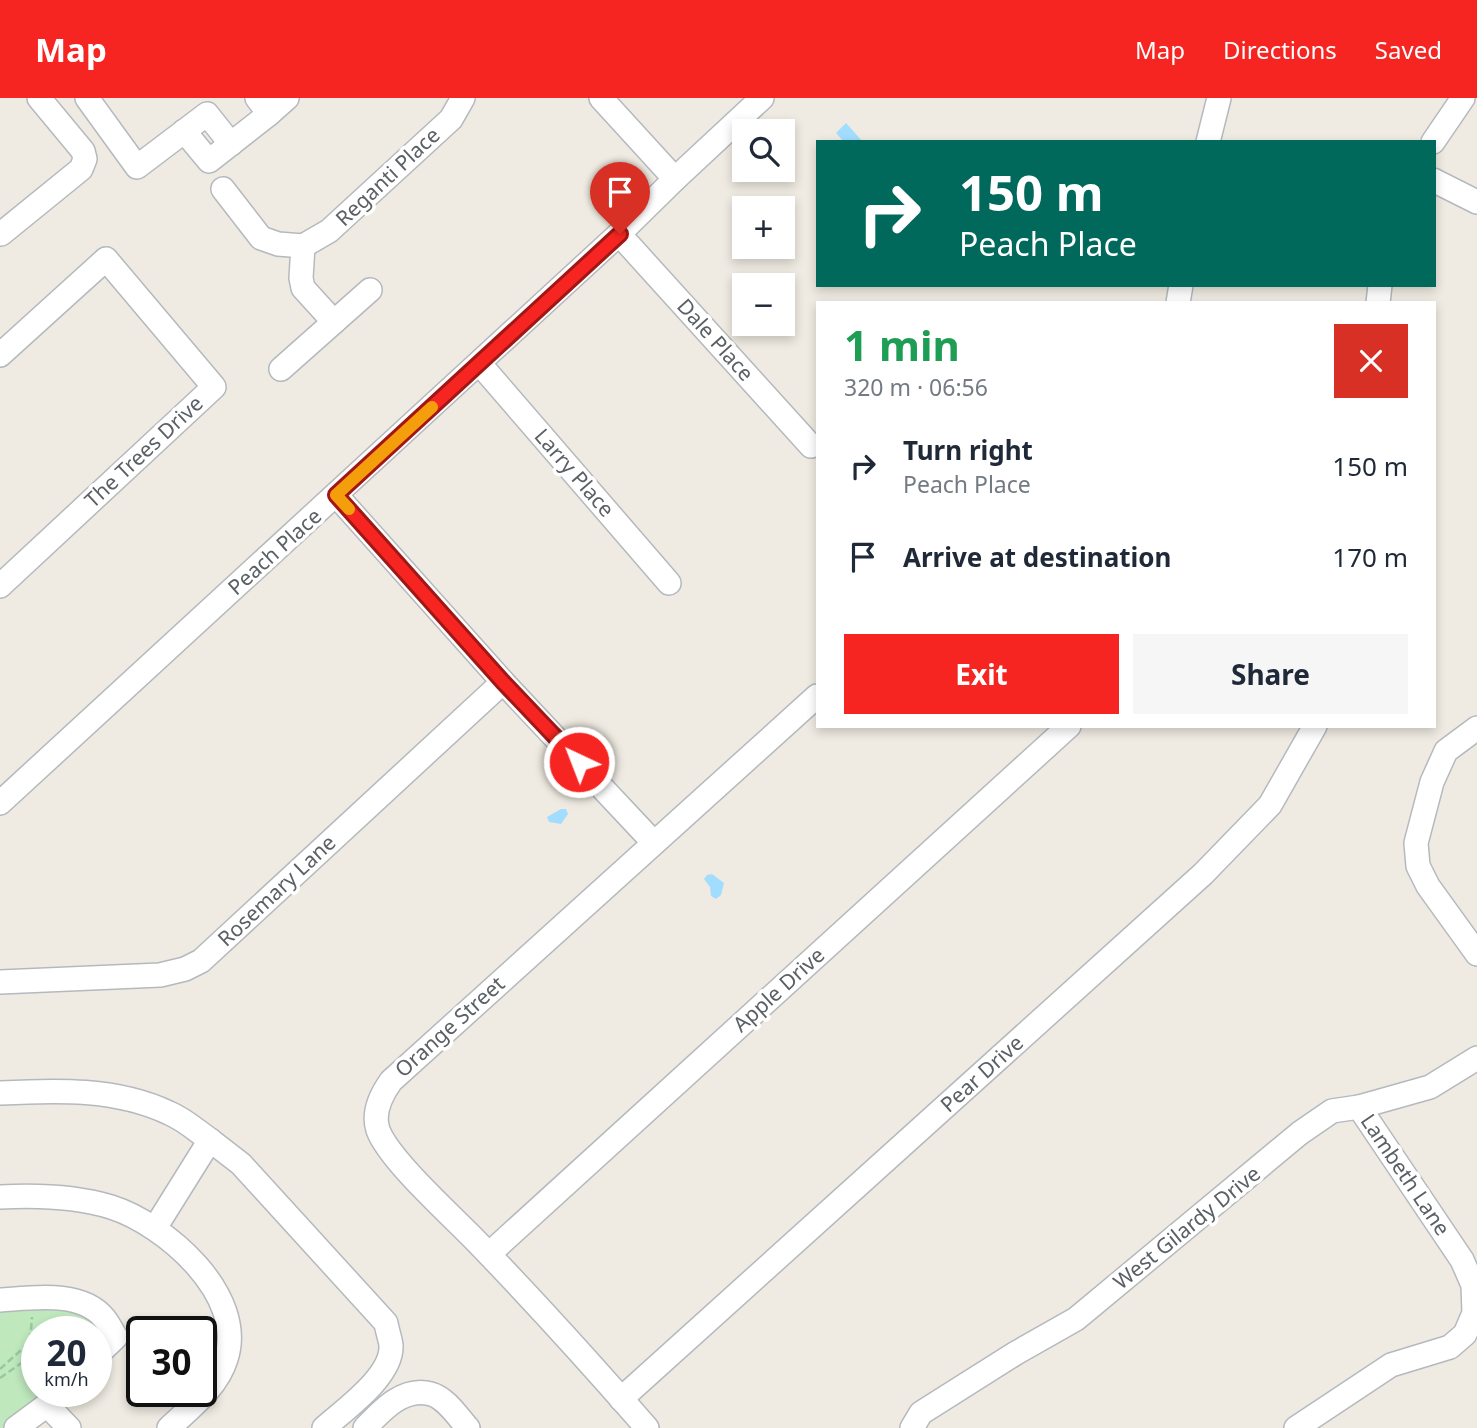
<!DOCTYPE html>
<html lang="en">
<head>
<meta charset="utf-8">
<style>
	:root { --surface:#fff; --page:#f6f6f7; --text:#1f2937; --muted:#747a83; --accent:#f62521 }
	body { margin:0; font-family:"Noto Sans",sans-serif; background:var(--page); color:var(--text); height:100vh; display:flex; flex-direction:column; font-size:26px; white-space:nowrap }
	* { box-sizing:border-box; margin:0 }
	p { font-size:23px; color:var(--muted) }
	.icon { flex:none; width:38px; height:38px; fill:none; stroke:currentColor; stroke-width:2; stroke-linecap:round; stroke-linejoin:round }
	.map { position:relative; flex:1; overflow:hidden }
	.side { position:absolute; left:816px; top:203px; width:620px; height:427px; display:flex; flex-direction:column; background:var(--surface); border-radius:0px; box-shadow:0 4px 10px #0003 }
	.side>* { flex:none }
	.hud { position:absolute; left:816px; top:42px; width:620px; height:147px; border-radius:0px; box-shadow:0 4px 10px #0003; background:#00695c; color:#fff; overflow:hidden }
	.buttons { position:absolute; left:732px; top:21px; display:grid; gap:14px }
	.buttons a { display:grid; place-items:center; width:63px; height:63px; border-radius:0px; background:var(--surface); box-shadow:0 4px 10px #0003; font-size:35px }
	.speed { position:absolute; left:21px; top:1218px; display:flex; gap:14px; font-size:35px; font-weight:700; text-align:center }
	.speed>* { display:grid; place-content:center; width:91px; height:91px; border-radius:50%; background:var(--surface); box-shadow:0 4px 10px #0003; line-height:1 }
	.speed small { font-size:18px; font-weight:400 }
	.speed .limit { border:4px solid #111; border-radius:10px; background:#fff; color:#111 }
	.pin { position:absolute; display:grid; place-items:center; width:60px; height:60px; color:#fff; margin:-72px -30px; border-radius:50% 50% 50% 0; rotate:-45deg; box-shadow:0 0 7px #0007 }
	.pin .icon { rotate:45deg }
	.me { position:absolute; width:77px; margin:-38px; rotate:317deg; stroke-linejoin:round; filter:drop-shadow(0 0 5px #0008) }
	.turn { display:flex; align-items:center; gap:24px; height:147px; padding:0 28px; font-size:32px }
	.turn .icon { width:91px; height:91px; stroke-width:2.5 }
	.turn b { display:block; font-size:49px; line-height:60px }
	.round { display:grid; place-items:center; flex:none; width:74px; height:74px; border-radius:0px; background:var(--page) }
	.summary { display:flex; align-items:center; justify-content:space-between; height:119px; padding:0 28px }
	h1 { font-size:42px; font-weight:700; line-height:52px; color:#1e9e55 }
	.action { display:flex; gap:14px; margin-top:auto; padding:14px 28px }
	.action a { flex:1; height:80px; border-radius:0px; background:var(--accent); color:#fff; font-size:28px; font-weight:700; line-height:80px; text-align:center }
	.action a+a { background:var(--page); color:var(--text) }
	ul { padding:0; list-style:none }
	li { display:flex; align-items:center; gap:21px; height:91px; padding:0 28px }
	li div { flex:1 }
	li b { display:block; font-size:26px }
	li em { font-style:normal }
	header { display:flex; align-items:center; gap:42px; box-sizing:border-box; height:98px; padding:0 35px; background:var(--accent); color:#fff }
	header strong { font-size:33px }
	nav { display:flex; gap:38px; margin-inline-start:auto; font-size:24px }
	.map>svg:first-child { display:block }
</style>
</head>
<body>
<header>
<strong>Map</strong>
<nav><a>Map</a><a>Directions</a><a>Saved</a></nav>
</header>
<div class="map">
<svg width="1477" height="1330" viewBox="0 0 1477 1330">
	<rect width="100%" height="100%" fill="#efebe2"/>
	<!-- green -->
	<path fill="#bfe8bd" d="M0 1202 78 1203 116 1239 96 1258V1234H37V1293H60L16 1330H0Z"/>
	<!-- water -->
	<g fill="#a2dcff">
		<path d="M846 25 863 44H844L836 35Z"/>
		<path d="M561 711H566L568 716 561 726 549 724 547 719Z"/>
		<path d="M712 776 724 785 721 797 716 801 711 798 710 789 704 781 707 777Z"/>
	</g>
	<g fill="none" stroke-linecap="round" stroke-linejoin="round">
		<defs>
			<g id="minor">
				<path d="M87 0 137 69 207 16 231 46"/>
				<path d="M257 0 269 16 287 0"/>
				<path d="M601 0 675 81"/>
				<path d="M184 33 209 63 269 16"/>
				<path d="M1208 44 1219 0"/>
				<path d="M1433 44 1463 0"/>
				<path d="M1433 82 1477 104"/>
				<path d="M223 91 261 140 278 146 303 148"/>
				<path d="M0 135 1 136 81 71 85 61 83 53 39 0"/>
				<path d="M619 136 811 348"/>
				<path d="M303 148 329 133 451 21 463 0"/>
				<path d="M303 148 301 180 303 190 334 224"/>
				<path d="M1178 205 1181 187"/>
				<path d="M1378 205 1380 187"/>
				<path d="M0 257 106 161 214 289 0 488"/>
				<path d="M479 265 669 485"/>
				<path d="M281 271 370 192"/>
				<path d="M336 397 503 584 654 745"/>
				<path d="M1477 630 1446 653 1432 684 1416 745 1418 768 1428 788 1477 856"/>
				<path d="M0 705 619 136 675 81 762 0"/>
				<path d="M0 884 160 877 185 871 201 863 503 584"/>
				<path d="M0 995C56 992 117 990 169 1015 184 1021 197 1033 210 1042"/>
				<path d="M0 1099C38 1097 75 1098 111 1109 165 1126 247 1197 226 1261 217 1290 190 1310 169 1330"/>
				<path d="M155 1130 210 1042 241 1066 386 1225C387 1232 390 1240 391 1247 393 1278 345 1311 324 1330"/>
				<path d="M489 1156 1069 628"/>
				<path d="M0 1202C32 1200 81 1192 104 1220 109 1226 112 1233 116 1239L96 1258"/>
				<path d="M621 1301 1203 776 1270 707 1315 628"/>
				<path d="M16 1330 47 1307 69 1330"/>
				<path d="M365 1330C382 1312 404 1288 431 1296 446 1300 458 1319 468 1330"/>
				<path d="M647 1330C592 1267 535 1204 477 1144 453 1119 389 1062 378 1032 372 1014 381 997 391 983L817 598"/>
				<path d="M912 1330 921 1315 1016 1255 1076 1221 1300 1035 1332 1013 1359 1009 1430 989 1477 960"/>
				<path d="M1296 1330 1391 1267 1450 1249 1465 1236 1474 1215 1473 1187 1462 1162 1359 1009"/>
			</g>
		</defs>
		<!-- minor casing -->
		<use href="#minor" stroke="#b5b9be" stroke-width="26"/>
		<!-- path -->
		<g stroke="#95caa1" stroke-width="2.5" stroke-dasharray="7 3.5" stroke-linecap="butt">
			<path d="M0 1271 30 1244 32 1219"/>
			<path d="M0 1280 37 1254"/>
		</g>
		<!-- minor -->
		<use href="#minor" stroke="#fff" stroke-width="23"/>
	</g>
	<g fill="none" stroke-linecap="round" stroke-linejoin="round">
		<defs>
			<path id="route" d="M579 664 503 584 336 397 620 136"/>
		</defs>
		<!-- route casing -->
		<use href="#route" stroke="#a01815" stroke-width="18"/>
		<!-- route -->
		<use href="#route" stroke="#f62521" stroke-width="12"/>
		<!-- slow -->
		<path stroke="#f59e0b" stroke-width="12" d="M349 411 336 397 432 309"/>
	</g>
	<g text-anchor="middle" stroke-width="7" stroke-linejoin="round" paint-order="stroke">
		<!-- street labels -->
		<g font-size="21" fill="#5b6065" stroke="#fff">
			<text transform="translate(388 79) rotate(-43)" y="7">Reganti Place</text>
			<text transform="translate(715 242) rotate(48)" y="7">Dale Place</text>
			<text transform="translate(144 354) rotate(-43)" y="7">The Trees Drive</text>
			<text transform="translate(574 375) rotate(49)" y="7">Larry Place</text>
			<text transform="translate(275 454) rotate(-42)" y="7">Peach Place</text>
			<text transform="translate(277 793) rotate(-43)" y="7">Rosemary Lane</text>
			<text transform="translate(779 892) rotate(-42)" y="7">Apple Drive</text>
			<text transform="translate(450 929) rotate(-42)" y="7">Orange Street</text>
			<text transform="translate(982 976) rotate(-42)" y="7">Pear Drive</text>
			<text transform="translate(1405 1077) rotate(56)" y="7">Lambeth Lane</text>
			<text transform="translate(1187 1130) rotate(-39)" y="7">West Gilardy Drive</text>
		</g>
	</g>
</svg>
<div class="buttons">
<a><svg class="icon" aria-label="search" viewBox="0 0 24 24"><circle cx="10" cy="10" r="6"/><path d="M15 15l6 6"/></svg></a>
<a>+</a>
<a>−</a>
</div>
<div class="speed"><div>20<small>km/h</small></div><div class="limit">30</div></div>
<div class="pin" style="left:620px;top:136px;background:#d93025"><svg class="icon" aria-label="arrive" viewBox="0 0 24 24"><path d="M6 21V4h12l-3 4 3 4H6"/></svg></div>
<svg class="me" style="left:579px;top:664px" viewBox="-20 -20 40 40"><circle r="17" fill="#f62521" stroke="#fff" stroke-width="3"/><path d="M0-11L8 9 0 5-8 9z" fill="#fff"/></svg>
<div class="hud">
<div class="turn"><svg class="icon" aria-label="right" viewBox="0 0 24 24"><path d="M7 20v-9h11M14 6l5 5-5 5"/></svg><div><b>150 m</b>Peach Place</div></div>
</div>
<section class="side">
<div class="summary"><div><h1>1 min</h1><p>320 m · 06:56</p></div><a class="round" style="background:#d93025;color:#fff"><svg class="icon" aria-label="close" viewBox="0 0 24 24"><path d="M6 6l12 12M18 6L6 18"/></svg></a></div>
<ul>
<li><svg class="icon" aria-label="right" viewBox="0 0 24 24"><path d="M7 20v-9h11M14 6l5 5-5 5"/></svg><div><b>Turn right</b><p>Peach Place</p></div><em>150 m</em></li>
<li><svg class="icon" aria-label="arrive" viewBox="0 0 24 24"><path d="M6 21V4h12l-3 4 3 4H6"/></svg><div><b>Arrive at destination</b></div><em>170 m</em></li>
</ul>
<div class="action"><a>Exit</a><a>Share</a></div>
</section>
</div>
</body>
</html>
